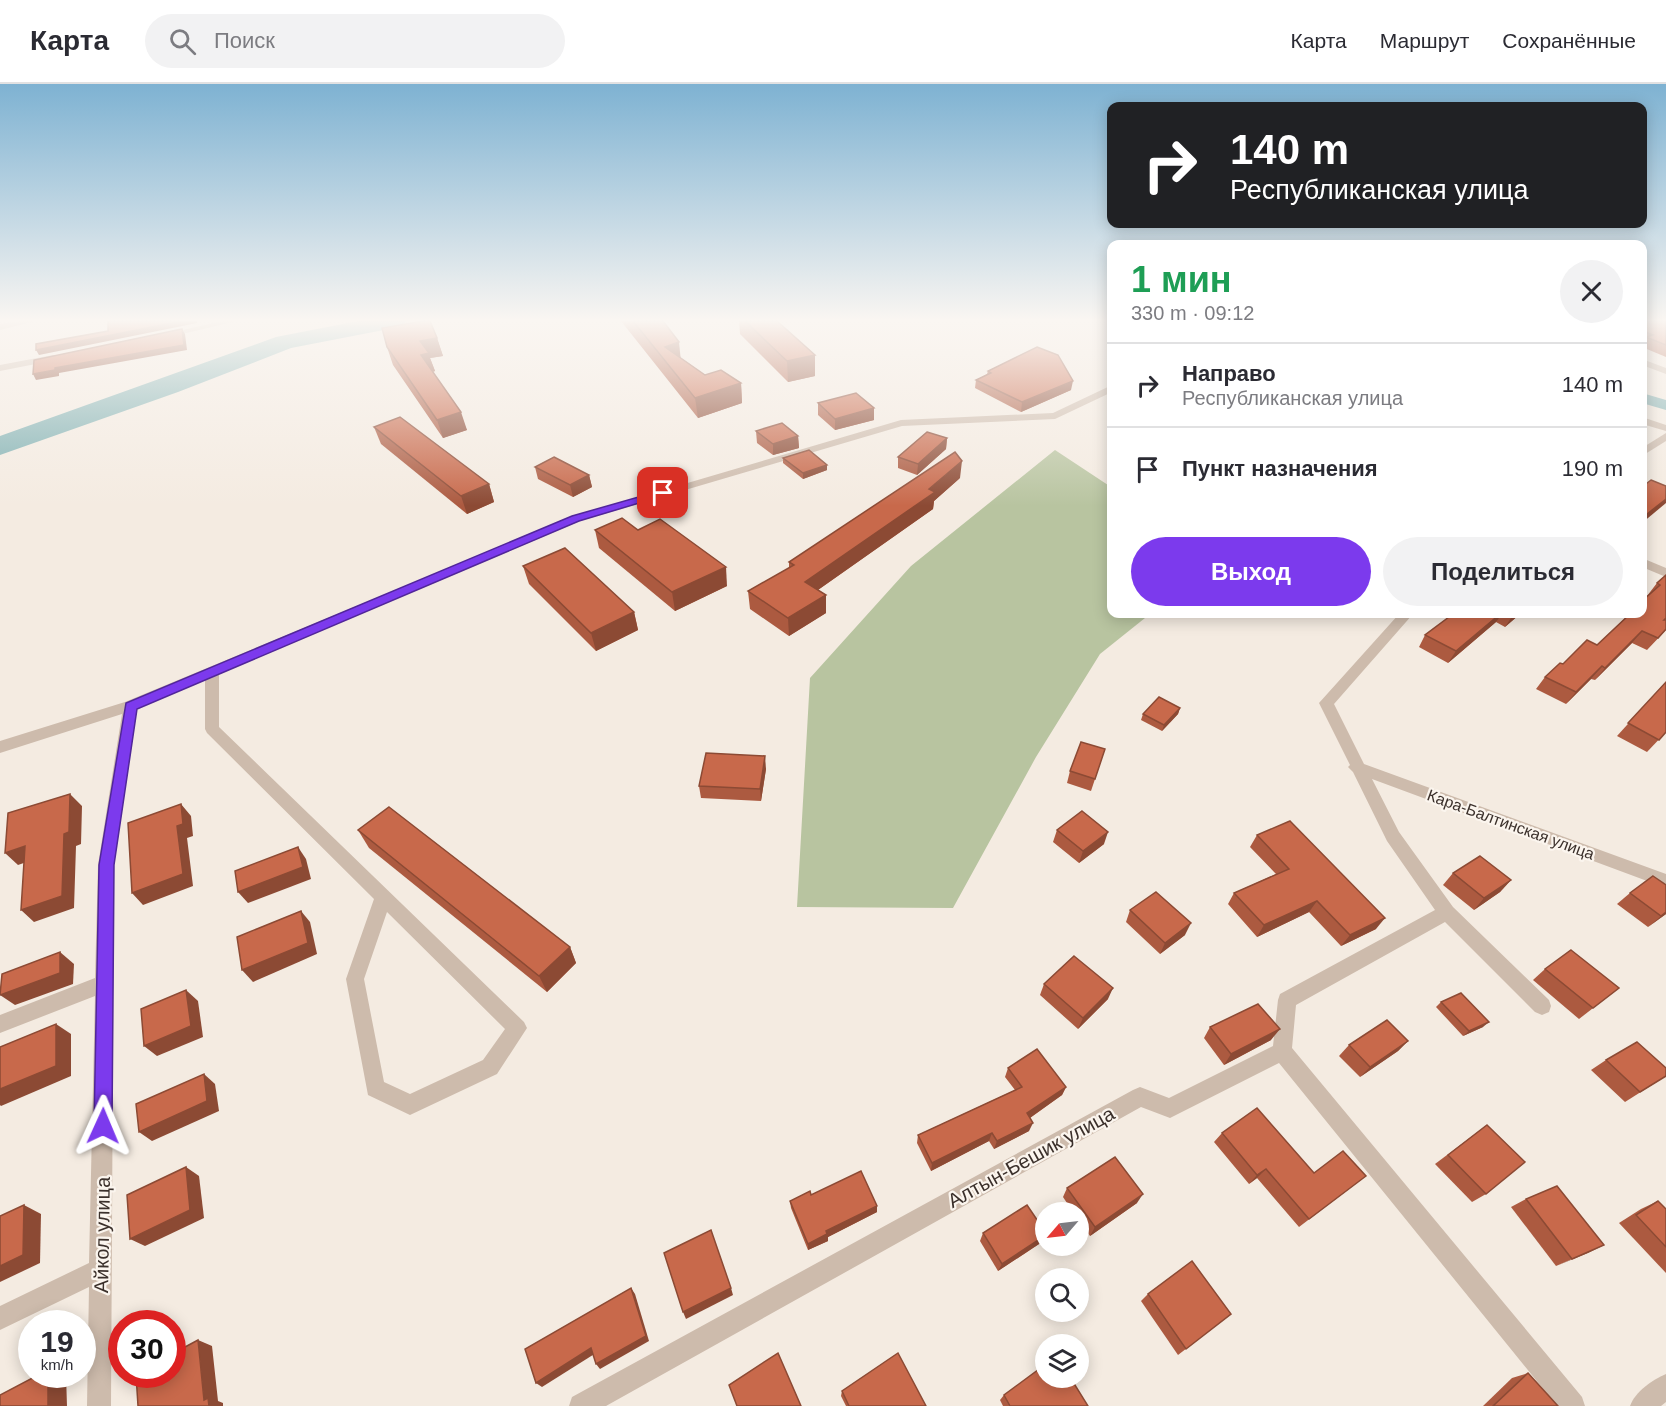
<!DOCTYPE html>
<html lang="ru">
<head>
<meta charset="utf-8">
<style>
	:root { --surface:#fff; --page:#f2f2f3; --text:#2b2b33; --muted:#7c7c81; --line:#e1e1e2; --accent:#7c3aed }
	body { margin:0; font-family:Arial,sans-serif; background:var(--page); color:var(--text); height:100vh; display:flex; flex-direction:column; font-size:22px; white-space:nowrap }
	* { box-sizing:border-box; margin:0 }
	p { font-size:20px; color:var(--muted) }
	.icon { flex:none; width:33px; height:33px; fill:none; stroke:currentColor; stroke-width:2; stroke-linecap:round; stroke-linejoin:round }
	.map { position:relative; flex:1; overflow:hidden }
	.sheet { position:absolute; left:1107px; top:156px; width:540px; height:378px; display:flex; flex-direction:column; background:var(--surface); border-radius:12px; box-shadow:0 3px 15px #0003 }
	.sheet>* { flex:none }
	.top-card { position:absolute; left:1107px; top:18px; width:540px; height:126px; border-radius:12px; box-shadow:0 3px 15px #0003; background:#202124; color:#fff; overflow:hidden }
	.needle { width:39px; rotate:242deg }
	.tools { position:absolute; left:1035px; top:1118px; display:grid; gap:12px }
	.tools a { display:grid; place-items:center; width:54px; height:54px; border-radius:50%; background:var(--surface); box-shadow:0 3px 15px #0003; font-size:30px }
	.speed { position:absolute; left:18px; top:1226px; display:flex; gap:12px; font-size:30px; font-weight:700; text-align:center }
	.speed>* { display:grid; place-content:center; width:78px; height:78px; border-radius:50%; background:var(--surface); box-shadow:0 3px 15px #0003; line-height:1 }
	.speed small { font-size:15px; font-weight:400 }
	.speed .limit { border:9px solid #d22; background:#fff; color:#111 }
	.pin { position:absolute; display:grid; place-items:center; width:51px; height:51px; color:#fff; margin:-26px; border-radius:12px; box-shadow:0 3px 9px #0006 }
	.me { position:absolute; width:66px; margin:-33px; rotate:1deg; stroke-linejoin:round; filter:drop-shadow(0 0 4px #0008) }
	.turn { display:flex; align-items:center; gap:21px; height:126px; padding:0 24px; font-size:27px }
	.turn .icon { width:78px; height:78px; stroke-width:2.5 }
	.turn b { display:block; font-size:42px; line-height:51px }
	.round { display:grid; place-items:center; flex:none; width:63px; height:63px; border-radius:32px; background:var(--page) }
	.summary { display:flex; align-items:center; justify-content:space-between; height:102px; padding:0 24px }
	h1 { font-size:36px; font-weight:800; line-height:45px; color:#1e9e55 }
	.cta { display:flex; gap:12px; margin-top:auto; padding:12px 24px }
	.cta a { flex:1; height:69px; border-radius:36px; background:var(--accent); color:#fff; font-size:24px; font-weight:800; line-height:69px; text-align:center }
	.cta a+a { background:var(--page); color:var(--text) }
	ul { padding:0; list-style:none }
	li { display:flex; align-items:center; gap:18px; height:84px; padding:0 24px; border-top:2px solid var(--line) }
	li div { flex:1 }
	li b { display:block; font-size:22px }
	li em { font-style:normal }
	header { display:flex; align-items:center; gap:36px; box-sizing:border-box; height:84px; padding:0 30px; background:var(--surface); border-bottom:2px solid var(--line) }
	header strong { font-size:28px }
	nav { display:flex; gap:33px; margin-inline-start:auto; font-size:21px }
	.search { width:420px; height:54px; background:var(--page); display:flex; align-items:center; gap:15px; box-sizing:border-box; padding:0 21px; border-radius:33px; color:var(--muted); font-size:22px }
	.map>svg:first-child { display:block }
</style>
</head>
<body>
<header>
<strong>Карта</strong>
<div class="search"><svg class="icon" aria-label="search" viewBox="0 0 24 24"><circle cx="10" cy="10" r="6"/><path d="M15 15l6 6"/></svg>Поиск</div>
<nav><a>Карта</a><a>Маршрут</a><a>Сохранённые</a></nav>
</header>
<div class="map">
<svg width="1666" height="1322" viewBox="0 0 1666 1322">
	<rect width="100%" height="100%" fill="#f4ebe1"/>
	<!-- green -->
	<path fill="#b8c4a0" d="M1055 366 1111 403 1112 530H1150L1100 570 1036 673 953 824 797 823 810 594 911 482Z"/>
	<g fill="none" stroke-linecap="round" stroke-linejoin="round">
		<!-- canal -->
		<path fill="#7fb0b2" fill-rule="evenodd" d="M1642 309 1666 316V326L1642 319Z"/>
		<!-- river -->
		<path fill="#7fb0b2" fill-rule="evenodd" d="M358 237H406L403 242 394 244 291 264 178 308 0 371V352L276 253Z"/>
		<!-- minor -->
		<g fill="#cdbbac" fill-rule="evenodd">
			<path d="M20 237H36L0 246V240Z"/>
			<path d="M222 237H237L165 254 161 251Z"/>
			<path d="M53 271 56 272V276L0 287V281Z"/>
			<path d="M1642 275 1666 284V290L1642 281Z"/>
			<path d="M1112 301V308L1055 335 902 342 580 437 219 590V643L524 938 527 944 497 990 410 1031 368 1011 346 895 374 815 207 649 205 645V596L137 625 114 781 111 1322H87L89 1203 0 1246V1222L89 1179 95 912 0 949V931L95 894 98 781 122 630 0 669V657L125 618 572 433 901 336 1053 329ZM387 828 505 945 483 976 410 1010 384 998 364 895Z"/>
			<path d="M1666 349V357L1642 372V364Z"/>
			<path d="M1642 474 1666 484V493L1642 483Z"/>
			<path d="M1399 530H1413L1334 620 1364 680 1666 790V804L1372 695 1399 748 1453 823 1549 916 1551 922 1549 928 1542 931 1535 928 1445 838 1296 921 1292 964 1582 1313 1585 1322H1557L1279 979 1170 1034 1141 1023 606 1322H569L572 1313 1133 1006 1140 1003 1169 1014 1273 962 1278 916 1280 910 1435 826 1387 757 1353 688 1348 683 1350 681 1319 619Z"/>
			<path d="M1666 1290V1318L1661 1322H1630C1635 1308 1652 1296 1666 1290Z"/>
		</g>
		<!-- tertiary -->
		<path fill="#cdbbac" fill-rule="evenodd" d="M1642 333 1666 341V347L1642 340Z"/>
	</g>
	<!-- wall -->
	<g fill="#ac5a40">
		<path d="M621 237H663L681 274 705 291 741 299 742 319 698 334Z"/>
		<path d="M739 237H777L815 271V292L788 298 740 250Z"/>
		<path d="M1642 237H1666V273L1642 263Z"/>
		<path d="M437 254 443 272 430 274 435 287 433 288 467 346 443 354 393 281 387 263Z"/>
		<path d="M988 287 1071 306 1021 328 975 304 976 296 987 290Z"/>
		<path d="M818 319 874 324V336L835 346 818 331Z"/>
		<path d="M374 343 489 400 494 418 467 430 381 360Z"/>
		<path d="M756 347 798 352 799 364 773 371 757 359Z"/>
		<path d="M947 354 946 365 917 391 898 384V373Z"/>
		<path d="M783 374 827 381V386L803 395 783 379Z"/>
		<path d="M535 383 589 391 592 403 573 413 538 395Z"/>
		<path d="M960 394 934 417 933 425 818 506 826 511V529L789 552 750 525 748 507 789 484V478Z"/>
		<path d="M595 446H638L727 502 675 527 599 464Z"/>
		<path d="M523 482 634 528 638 546 596 567 529 500Z"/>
		<path d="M1666 491V546L1647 566 1632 559 1595 596 1591 595 1566 620 1536 605 1545 593 1563 580 1597 561 1648 512H1647L1657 499Z"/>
		<path d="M1469 530H1520L1505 543 1496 538 1448 579 1419 563 1425 551Z"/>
		<path d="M1666 598V648L1647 668 1617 652Z"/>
		<path d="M1180 624 1178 630 1162 647 1141 636 1143 630Z"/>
		<path d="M1105 665 1091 707 1067 699 1070 687Z"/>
		<path d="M766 685 761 717 701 714 699 702Z"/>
		<path d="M358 746 570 863 576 879 547 908 369 764Z"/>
		<path d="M1057 746 1104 760 1079 779 1053 758Z"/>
		<path d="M1257 751 1376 845 1341 862 1309 828 1257 853 1228 820 1234 809 1276 790 1250 763Z"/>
		<path d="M1453 789 1511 796 1500 808 1474 826 1443 801Z"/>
		<path d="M1630 809 1666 830 1648 843 1617 820Z"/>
		<path d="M1130 826 1185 851 1160 870 1126 838Z"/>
		<path d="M1545 885 1619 904 1579 935 1533 896Z"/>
		<path d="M1044 900 1108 915 1078 945 1040 911Z"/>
		<path d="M1441 918 1483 943 1463 952 1436 923Z"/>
		<path d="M1210 943 1271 956 1224 981 1204 954Z"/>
		<path d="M1408 957 1398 967 1360 993 1339 972 1349 961Z"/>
		<path d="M1606 976 1666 992 1625 1018 1591 986Z"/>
		<path d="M1008 984 1066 1003 1062 1011 1030 1034 1029 1047 994 1065 989 1057 931 1087 917 1059 918 1051 1015 1006 1005 993Z"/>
		<path d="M1487 1041 1486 1110 1472 1118 1435 1080Z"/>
		<path d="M1222 1049 1314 1089 1366 1092 1299 1143 1257 1094 1249 1100 1214 1058Z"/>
		<path d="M1067 1104 1137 1119 1090 1152 1078 1136V1128H1073L1063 1113Z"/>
		<path d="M811 1111 877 1128 828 1153V1157L808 1166 791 1124 790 1117Z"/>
		<path d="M1526 1115 1604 1161 1556 1182 1511 1123Z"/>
		<path d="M1658 1117 1666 1125V1189L1619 1139 1641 1125Z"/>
		<path d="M983 1149H1046V1151L1042 1158 998 1187 980 1157Z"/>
		<path d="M1148 1210 1231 1230 1178 1271 1141 1217Z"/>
		<path d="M1528 1289 1558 1322H1483L1512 1294Z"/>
		<path d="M842 1307 926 1322H846L841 1312Z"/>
		<path d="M1004 1311 1088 1322H1003L1000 1316Z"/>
	</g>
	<!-- shaded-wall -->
	<g fill="#8c4a34">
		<path d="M182 237H197V239L39 271 36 266Z"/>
		<path d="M182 245 185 250 187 266 59 289V292L36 296 33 290Z"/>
		<path d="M437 254 443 272 430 274 435 287 427 289 421 271 420 257Z"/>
		<path d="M679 258 681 278 665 263Z"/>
		<path d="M815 271V292L788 298 787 277Z"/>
		<path d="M1073 297 1071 306 1021 328 1022 318Z"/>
		<path d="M741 299 742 319 698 334 695 314Z"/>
		<path d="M874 324V336L835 346V335Z"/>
		<path d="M461 328 467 346 443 354 437 336Z"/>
		<path d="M798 352 799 364 773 371V360Z"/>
		<path d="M947 354 946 365 917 391 918 380Z"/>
		<path d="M962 377 960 394 934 417 933 425 805 515V498L929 405Z"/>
		<path d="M827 381V386L803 395V389Z"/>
		<path d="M589 391 592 403 573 413 570 401Z"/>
		<path d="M489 400 494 418 467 430 461 412Z"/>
		<path d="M1666 415V419L1642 439V434Z"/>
		<path d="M726 483 727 502 675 527 672 508Z"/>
		<path d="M826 511V529L789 552 788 534Z"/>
		<path d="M634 528 638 546 596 567 591 549Z"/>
		<path d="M1500 530H1502L1496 538 1448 579 1456 567Z"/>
		<path d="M1515 530H1520L1505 543 1513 531Z"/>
		<path d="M1642 547 1632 559 1595 596 1605 584Z"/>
		<path d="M1602 582 1591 595 1566 620 1576 608Z"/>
		<path d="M1180 624 1178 630 1162 647 1164 641Z"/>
		<path d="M765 672 766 685 761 717 760 705Z"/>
		<path d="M70 710 82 722 81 760 76 762 74 824 34 838 21 826 64 750Z"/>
		<path d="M181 720 191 732 193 752 187 754 193 802 143 821 132 809 177 742Z"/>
		<path d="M1108 748 1104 760 1079 779 1083 767Z"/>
		<path d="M25 762 38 774 18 781 5 769Z"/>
		<path d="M298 763 306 775 311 795 248 819 238 808Z"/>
		<path d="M1511 796 1500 808 1474 826 1484 814Z"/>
		<path d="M1317 817 1309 828 1257 853 1264 841Z"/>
		<path d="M301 827 310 838 317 870 253 898 242 886Z"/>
		<path d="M1666 828V830L1648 843Z"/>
		<path d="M1385 834 1376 845 1341 862 1350 851Z"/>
		<path d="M1191 839 1185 851 1160 870 1165 859Z"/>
		<path d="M570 863 576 879 547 908 539 892Z"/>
		<path d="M60 868 74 880 73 900 15 921 0 911Z"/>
		<path d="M1113 904 1108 915 1078 945 1083 934Z"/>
		<path d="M186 906 198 917 203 953 157 972 144 962Z"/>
		<path d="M1489 938 1483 943 1463 952 1469 947Z"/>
		<path d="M56 940 71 950V992L1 1022 0 1021V1005Z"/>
		<path d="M1280 945 1271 956 1224 981 1231 970Z"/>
		<path d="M1408 957 1398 967 1360 993 1370 983Z"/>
		<path d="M204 990 215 1000 219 1027 152 1057 139 1048Z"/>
		<path d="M1066 1003 1062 1011 1024 1038 1027 1029Z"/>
		<path d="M1033 1039 1029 1047 994 1065 997 1057Z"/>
		<path d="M992 1049 989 1057 931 1087 932 1079Z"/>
		<path d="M186 1083 199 1092 204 1134 145 1162 130 1155Z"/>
		<path d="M1266 1085 1257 1094 1249 1100 1257 1091Z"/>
		<path d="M1143 1110 1137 1119 1090 1152 1095 1143Z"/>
		<path d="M24 1121 41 1130 40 1179 0 1198V1182Z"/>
		<path d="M877 1122V1128L828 1153V1157L808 1166V1160L826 1147Z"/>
		<path d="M1046 1151 1042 1158 998 1187 1002 1180Z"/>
		<path d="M1604 1161 1588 1169 1556 1182Z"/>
		<path d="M631 1204 635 1210 649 1257 600 1285 596 1280Z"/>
		<path d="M731 1204 733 1211 686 1235 683 1228Z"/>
		<path d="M198 1256 212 1262 218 1317 223 1319V1322H209L204 1316Z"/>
		<path d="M591 1264 596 1269 542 1303 536 1299Z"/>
		<path d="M48 1290H63L66 1291 67 1322H48Z"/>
	</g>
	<!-- building -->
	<g fill="#c8694b" stroke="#8c4a34" stroke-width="1.5">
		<path d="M108 237H182L36 266V260L108 247Z"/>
		<path d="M423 237H430L437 254 420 257 429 269 421 271 461 328 437 336 387 263 382 244Z"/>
		<path d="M633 237H663L679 258 665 263 705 291 721 286 741 299 695 314Z"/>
		<path d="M745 237H777L815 271 787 277Z"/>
		<path d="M1642 237H1666V261L1646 253 1653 251 1642 247Z"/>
		<path d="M182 245 184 261 55 284V286L33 290 34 276Z"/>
		<path d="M1037 263 1058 271 1073 297 1022 318 976 296 991 289 988 287Z"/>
		<path d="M856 309 874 324 835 335 818 319Z"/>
		<path d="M400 333 489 400 461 412 374 343Z"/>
		<path d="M782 339 798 352 773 360 756 347Z"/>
		<path d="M927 348 947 354 918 380 898 373Z"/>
		<path d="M809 366 827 381 803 389 783 374Z"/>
		<path d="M955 368 962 377 929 405 935 408 805 498 826 511 788 534 748 507 794 481 789 478Z"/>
		<path d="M554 373 589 391 570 401 535 383Z"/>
		<path d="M1651 396 1666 402V415L1642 434V403Z"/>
		<path d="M622 434 638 446 660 435 726 483 672 508 595 446Z"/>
		<path d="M565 464 634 528 591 549 523 482Z"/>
		<path d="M1666 491V534L1664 536H1666V545L1658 554 1642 547 1605 584 1602 582 1576 608 1545 593 1560 579 1563 580 1587 556 1597 561 1630 530H1642V517L1660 501 1657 499Z"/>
		<path d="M1453 530H1465L1468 531 1469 530H1500L1456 567 1425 551Z"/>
		<path d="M1666 598V648L1659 656 1628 639Z"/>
		<path d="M1159 613 1180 624 1164 641 1143 630Z"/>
		<path d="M1081 658 1105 665 1095 695 1070 687Z"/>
		<path d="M706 669 765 672 760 705 699 702Z"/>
		<path d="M70 710 69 748 64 750 62 812 21 826 25 762 5 769 8 729Z"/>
		<path d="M181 720 183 740 177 742 183 790 132 809 128 739Z"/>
		<path d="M389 723 570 863 539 892 358 746Z"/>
		<path d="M1082 727 1108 748 1083 767 1057 746Z"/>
		<path d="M1290 737 1385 834 1350 851 1317 817 1264 841 1234 809 1289 785 1257 751Z"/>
		<path d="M298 763 303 783 238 808 235 787Z"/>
		<path d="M1480 772 1511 796 1484 814 1453 789Z"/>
		<path d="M1653 792 1666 801V828L1661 832 1630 809Z"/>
		<path d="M1156 808 1191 839 1165 859 1130 826Z"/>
		<path d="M301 827 308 859 242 886 237 853Z"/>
		<path d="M1571 866 1619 904 1593 924 1545 885Z"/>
		<path d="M60 868V889L0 911 2 890Z"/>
		<path d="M1074 872 1113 904 1083 934 1044 900Z"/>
		<path d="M186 906 191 942 144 962 141 925Z"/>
		<path d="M1461 909 1489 938 1469 947 1441 918Z"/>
		<path d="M1258 920 1280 945 1231 970 1210 943Z"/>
		<path d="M1387 936 1408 957 1370 983 1349 961Z"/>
		<path d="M56 940V982L0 1005V963Z"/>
		<path d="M1637 958 1666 984V992L1640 1008 1606 976Z"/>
		<path d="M1037 965 1066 1003 1027 1029 1033 1039 997 1057 992 1049 932 1079 918 1051 1022 1003 1008 984Z"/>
		<path d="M204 990 207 1017 139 1048 136 1020Z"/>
		<path d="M1257 1024 1314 1089 1343 1067 1366 1092 1309 1135 1266 1085 1257 1091 1222 1049Z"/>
		<path d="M1487 1041 1525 1078 1486 1110 1448 1071Z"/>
		<path d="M1115 1073 1143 1110 1095 1143 1067 1104Z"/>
		<path d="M186 1083 190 1126 130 1155 127 1111Z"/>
		<path d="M861 1087 877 1122 826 1147 827 1150 808 1160 790 1117 810 1107 811 1111Z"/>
		<path d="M1557 1102 1604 1161 1572 1175 1526 1115Z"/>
		<path d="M1658 1117 1666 1125V1163L1636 1131Z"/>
		<path d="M24 1121 23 1171 0 1182V1132Z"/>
		<path d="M1027 1121 1046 1149V1151L1002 1180 983 1149Z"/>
		<path d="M711 1146 731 1204 683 1228 664 1169Z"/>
		<path d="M1192 1177 1231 1230 1186 1265 1148 1210Z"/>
		<path d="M631 1204 646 1252 596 1280 591 1264 536 1299 525 1265Z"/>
		<path d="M198 1256 204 1316 208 1314 209 1322H138L136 1290H172V1270Z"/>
		<path d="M778 1269 801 1322H737L729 1301Z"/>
		<path d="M898 1269 926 1322H849L842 1307Z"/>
		<path d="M1046 1280V1293H1070L1088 1322H1010L1004 1311Z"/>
		<path d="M1528 1289 1558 1322H1493Z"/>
		<path d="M40 1290H48V1322H0V1311Z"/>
	</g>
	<!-- sky -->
	<linearGradient id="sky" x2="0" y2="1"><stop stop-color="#7eb2d2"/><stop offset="0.56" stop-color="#faf6f2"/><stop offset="1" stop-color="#faf6f2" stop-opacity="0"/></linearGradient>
	<rect width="1666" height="422" fill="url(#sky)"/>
	<!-- route -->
	<path fill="#7c3aed" stroke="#51269a" stroke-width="1.5" d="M663 406 666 407V411L579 437 137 625 114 781 112 1042 110 1049 103 1051 96 1049 94 1042 99 781 126 619 572 432Z"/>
	<g text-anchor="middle" stroke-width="4.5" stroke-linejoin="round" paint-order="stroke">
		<!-- street labels -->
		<g font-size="16" fill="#3b302b" stroke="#fbf5ee">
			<text transform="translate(1511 740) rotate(20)" y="6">Кара-Балтинская улица</text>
		</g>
		<!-- near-street labels -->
		<g font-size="20" fill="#3b302b" stroke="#fbf5ee">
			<text transform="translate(1031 1073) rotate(-29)" y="7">Алтын-Бешик улица</text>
			<text transform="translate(102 1151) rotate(-89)" y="7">Айкол улица</text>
		</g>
	</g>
</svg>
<div class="tools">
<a><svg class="needle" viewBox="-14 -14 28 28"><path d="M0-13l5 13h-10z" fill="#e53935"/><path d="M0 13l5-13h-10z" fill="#7c7c81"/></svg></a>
<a><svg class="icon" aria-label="search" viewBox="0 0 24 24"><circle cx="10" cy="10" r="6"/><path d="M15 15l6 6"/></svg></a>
<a><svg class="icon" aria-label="layers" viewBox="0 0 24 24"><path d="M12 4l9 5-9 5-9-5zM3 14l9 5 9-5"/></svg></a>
</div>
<div class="speed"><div>19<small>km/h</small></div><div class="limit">30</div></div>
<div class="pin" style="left:663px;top:409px;background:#d93025"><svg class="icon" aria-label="arrive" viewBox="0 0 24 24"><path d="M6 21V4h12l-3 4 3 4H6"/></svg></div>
<svg class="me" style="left:103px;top:1042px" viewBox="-20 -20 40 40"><path d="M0-17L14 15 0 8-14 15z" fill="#7c3aed" stroke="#fff" stroke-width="4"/></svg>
<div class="top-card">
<div class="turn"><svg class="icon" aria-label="right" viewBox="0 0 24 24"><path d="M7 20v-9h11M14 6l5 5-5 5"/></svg><div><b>140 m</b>Республиканская улица</div></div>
</div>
<section class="sheet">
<div class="summary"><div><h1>1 мин</h1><p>330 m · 09:12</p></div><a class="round"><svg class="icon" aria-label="close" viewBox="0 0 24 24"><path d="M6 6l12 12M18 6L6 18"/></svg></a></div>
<ul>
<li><svg class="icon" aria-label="right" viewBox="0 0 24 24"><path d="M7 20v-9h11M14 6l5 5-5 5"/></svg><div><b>Направо</b><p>Республиканская улица</p></div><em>140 m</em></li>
<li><svg class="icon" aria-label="arrive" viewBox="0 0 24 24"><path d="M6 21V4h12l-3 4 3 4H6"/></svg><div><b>Пункт назначения</b></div><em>190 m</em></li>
</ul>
<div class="cta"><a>Выход</a><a>Поделиться</a></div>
</section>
</div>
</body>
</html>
